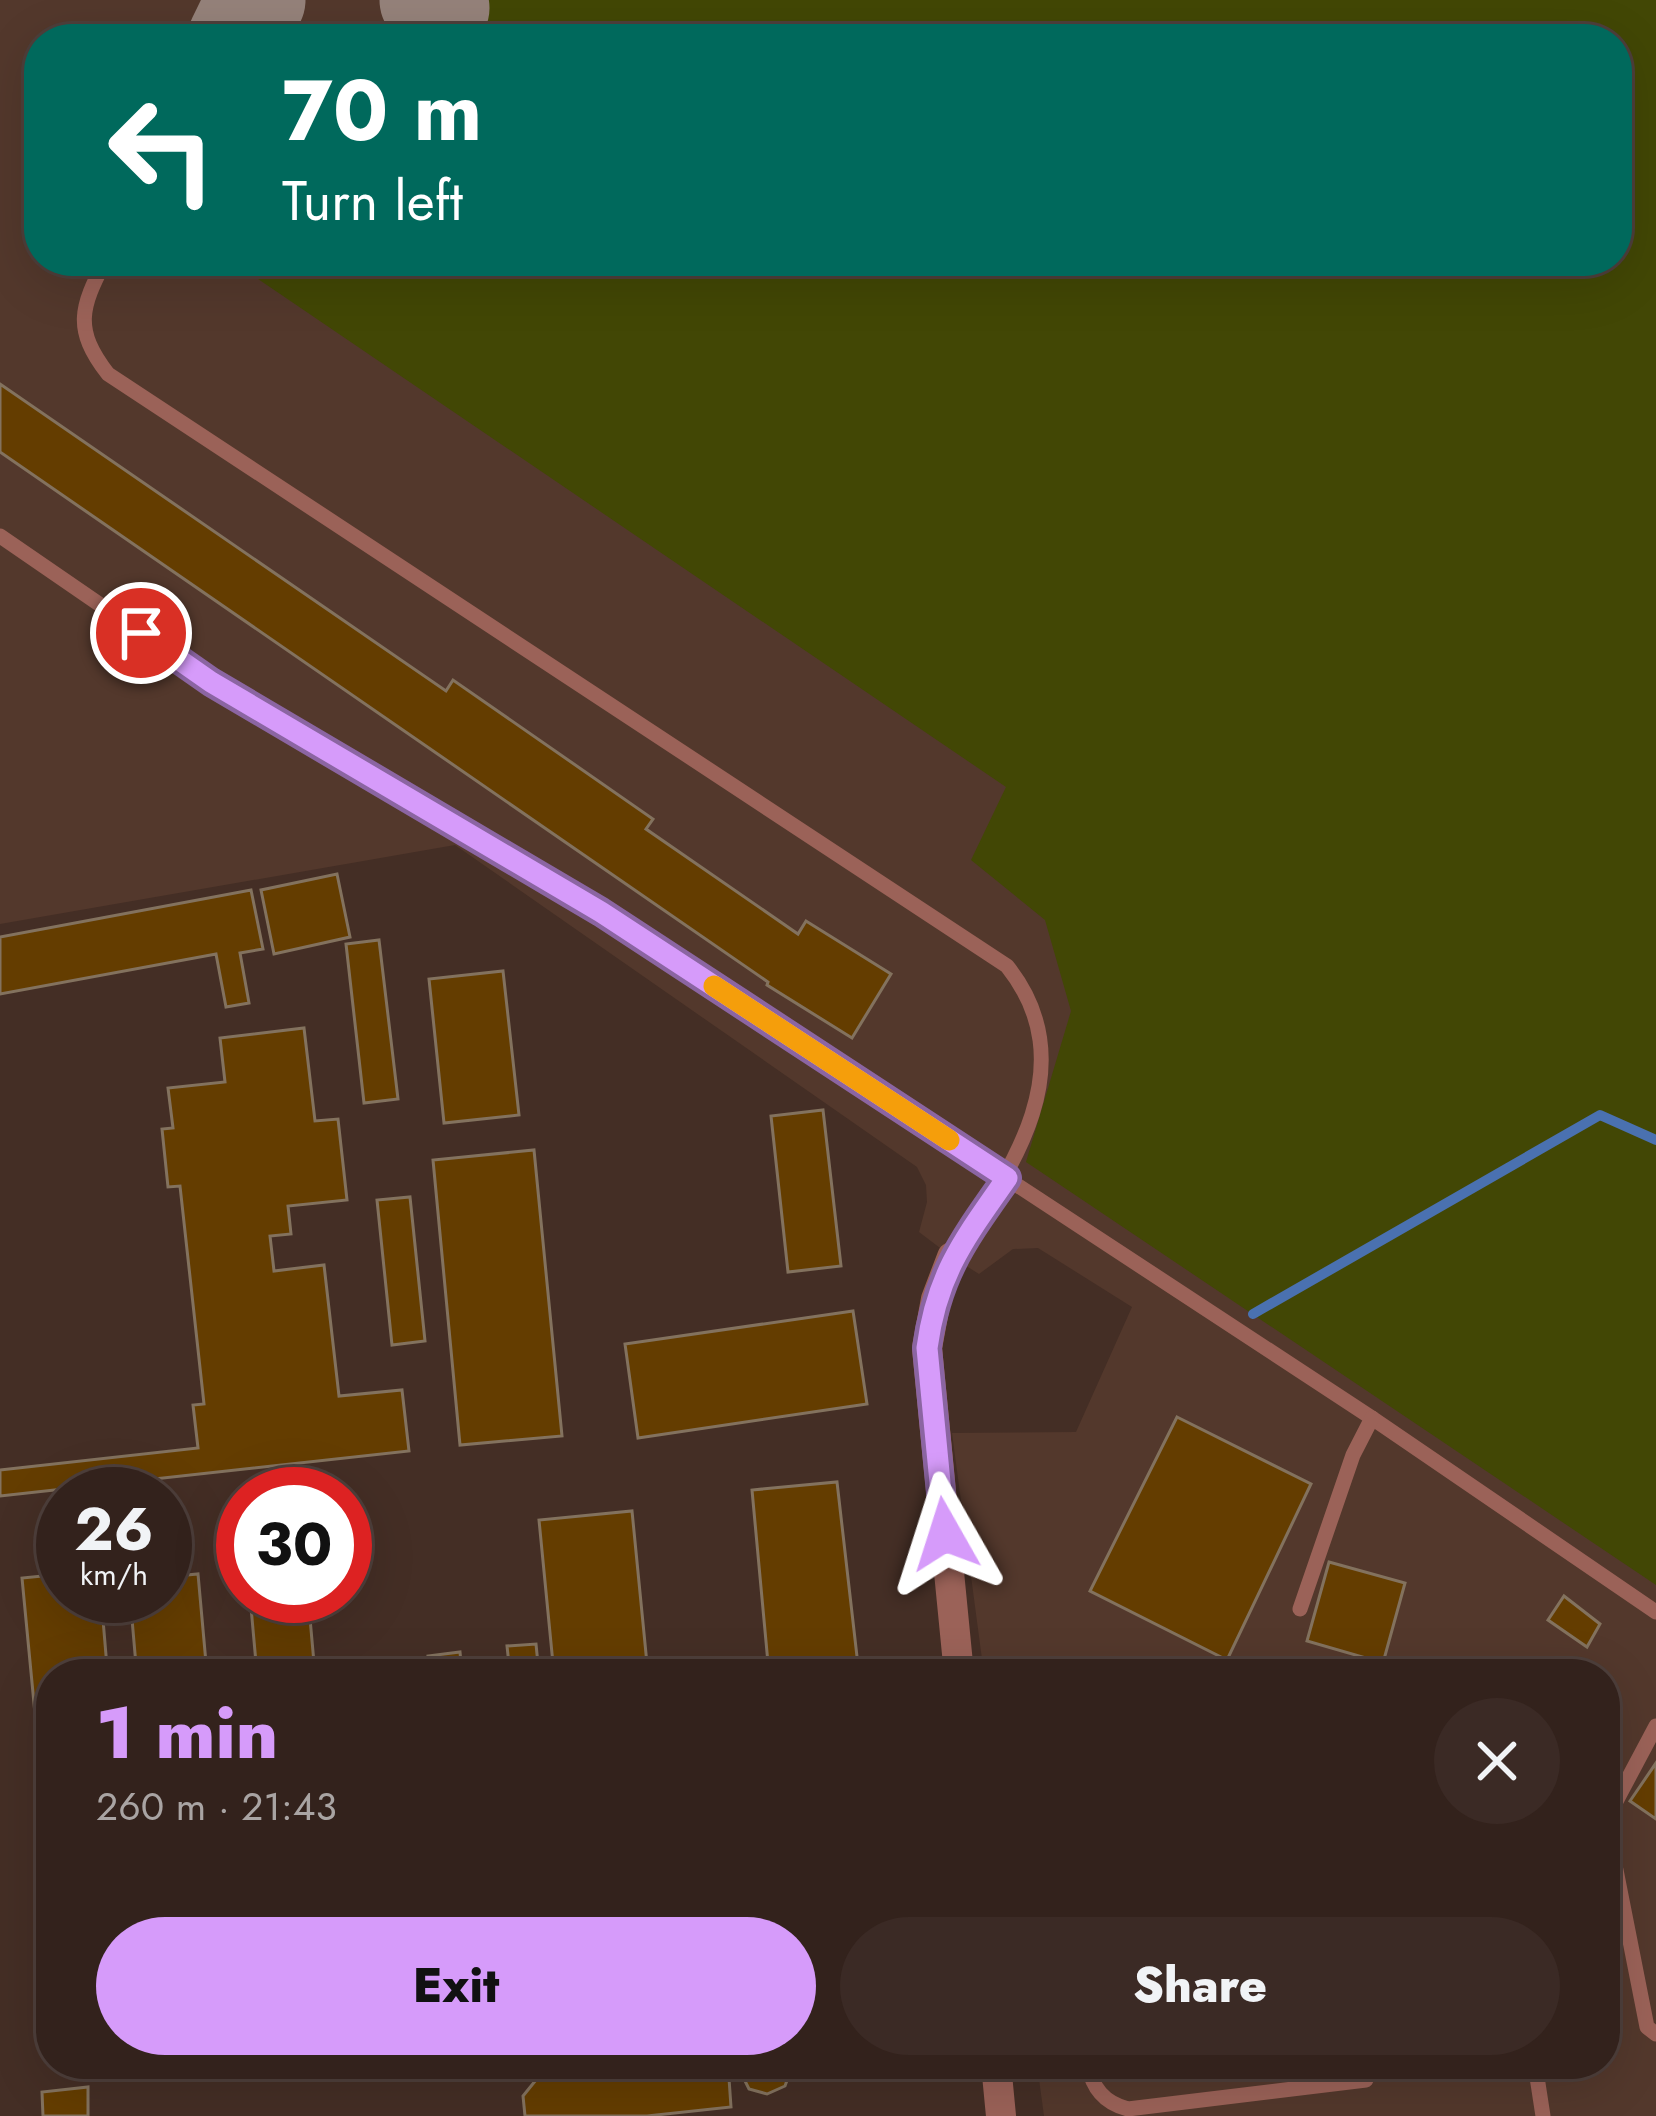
<!DOCTYPE html>
<html lang="en">
<head>
<meta charset="utf-8">
<style>
	:root { --surface:#33221c; --page:#3b2a25; --text:#f1f3f6; --muted:#a9a4a3; --line:#4e3f3b; --accent:#d69bfa }
	body { margin:0; font-family:Jost,sans-serif; background:var(--page); color:var(--text); height:100vh; display:flex; flex-direction:column; font-size:45px; white-space:nowrap }
	* { box-sizing:border-box; margin:0 }
	p { font-size:39px; color:var(--muted) }
	.icon { flex:none; width:66px; height:66px; fill:none; stroke:currentColor; stroke-width:2; stroke-linecap:round; stroke-linejoin:round }
	.map { position:relative; flex:1; overflow:hidden }
	.drawer { position:absolute; left:36px; top:1659px; width:1584px; height:420px; display:flex; flex-direction:column; background:var(--surface); border-radius:48px; box-shadow:0 12px 48px #0002,0 0 0 3px var(--line) }
	.drawer>* { flex:none }
	.guide { position:absolute; left:24px; top:24px; width:1608px; height:252px; border-radius:48px; box-shadow:0 12px 48px #0002,0 0 0 3px var(--line); background:#00695c; color:#fff; overflow:hidden }
	.speed { position:absolute; left:36px; top:1467px; display:flex; gap:24px; font-size:60px; font-weight:700; text-align:center }
	.speed>* { display:grid; place-content:center; width:156px; height:156px; border-radius:50%; background:var(--surface); box-shadow:0 12px 48px #0002,0 0 0 3px var(--line); line-height:1 }
	.speed small { font-size:30px; font-weight:400 }
	.speed .limit { border:18px solid #d22; background:#fff; color:#111 }
	.pin { position:absolute; display:grid; place-items:center; width:102px; height:102px; color:#fff; margin:-51px; border:6px solid #fff; border-radius:50%; box-shadow:0 3px 12px #0007 }
	.me { position:absolute; width:132px; margin:-66px; rotate:354deg; stroke-linejoin:round; filter:drop-shadow(0 0 9px #0008) }
	.turn { display:flex; align-items:center; gap:42px; height:252px; padding:0 60px; font-size:54px }
	.turn .icon { width:156px; height:156px; stroke-width:2.5 }
	.turn b { display:block; font-size:84px; line-height:102px }
	.round { display:grid; place-items:center; flex:none; width:126px; height:126px; border-radius:63px; background:var(--page) }
	.headline { display:flex; align-items:center; justify-content:space-between; height:204px; padding:0 60px }
	h1 { font-size:72px; font-weight:800; line-height:90px; color:var(--accent) }
	.action { display:flex; gap:24px; margin-top:auto; padding:24px 60px }
	.action a { flex:1; height:138px; border-radius:72px; background:var(--accent); color:#111; font-size:48px; font-weight:800; line-height:138px; text-align:center }
	.action a+a { background:var(--page); color:var(--text) }
	.map>svg:first-child { display:block }
</style>
</head>
<body>
<div class="map">
<svg width="1656" height="2116" viewBox="0 0 1656 2116">
	<rect width="100%" height="100%" fill="#442e25"/>
	<!-- built -->
	<path fill="#53382c" fill-rule="evenodd" d="M0 0H1656V2116H1044L1037 2064H1605V1674H984L952 1433 1076 1432 1132 1307 1038 1248 1013 1249 979 1274 952 1257 919 1232 927 1202 926 1185 917 1167 455 845 0 924ZM39 39H1617V261H39Z"/>
	<!-- green -->
	<path fill="#424705" d="M447 0H1656V1585L1026 1162 1071 1011 1045 920 971 860 1006 787 252 275 239 261H1617V39H415Z"/>
	<g fill="none" stroke-linecap="round" stroke-linejoin="round">
		<!-- stream -->
		<path stroke="#4a71b0" stroke-width="10" d="M1253 1314 1600 1115 1656 1140"/>
		<!-- taxiway -->
		<g stroke="#95827a" stroke-width="99">
			<path d="M429 0 440 8"/>
			<path d="M237 39 256 0"/>
		</g>
	</g>
	<!-- building -->
	<g fill="#643d00" stroke="#83725e" stroke-width="3">
		<path d="M0 384 446 691 453 680 653 819 646 829 798 934 806 921 891 974 852 1038 767 985 768 982 0 452Z"/>
		<path d="M337 874 350 937 274 954 261 890Z"/>
		<path d="M251 890 263 949 240 953 249 1003 226 1007 216 954 0 994V937Z"/>
		<path d="M379 940 398 1099 364 1103 346 944Z"/>
		<path d="M503 971 519 1115 444 1123 429 979Z"/>
		<path d="M304 1028 315 1121 338 1119 347 1200 288 1206 291 1234 270 1236 274 1271 324 1265 339 1396 402 1390 409 1451 0 1496V1470L198 1448 193 1405 204 1404 180 1186 168 1187 162 1129 173 1128 168 1088 225 1082 220 1038Z"/>
		<path d="M823 1110 841 1266 788 1272 771 1116Z"/>
		<path d="M534 1150 562 1436 460 1445 433 1160Z"/>
		<path d="M410 1197 425 1341 392 1345 377 1200Z"/>
		<path d="M853 1311 867 1404 638 1438 625 1344Z"/>
		<path d="M1177 1417 1311 1484 1227 1660 1090 1591Z"/>
		<path d="M837 1482 859 1674H769L752 1490Z"/>
		<path d="M632 1511 648 1674H554L539 1520Z"/>
		<path d="M1329 1562 1405 1583 1383 1663 1307 1641Z"/>
		<path d="M63 1574V1596H101L107 1667 136 1665 130 1596H165V1577L198 1574 207 1674H51V1712L35 1714 22 1578Z"/>
		<path d="M250 1596H308L315 1674H257Z"/>
		<path d="M1564 1596 1600 1624 1587 1647 1548 1620Z"/>
		<path d="M536 1644 539 1674H510L507 1646Z"/>
		<path d="M460 1652 462 1674H430L428 1656Z"/>
		<path d="M1656 1763V1819L1630 1801Z"/>
		<path d="M535 2064H728L731 2107 647 2116H525L523 2096 536 2080Z"/>
		<path d="M793 2064 785 2086 767 2094 749 2089 737 2065Z"/>
		<path d="M88 2087V2116H43L42 2092Z"/>
	</g>
	<g fill="none" stroke-linecap="round" stroke-linejoin="round">
		<!-- service -->
		<g stroke="#9b6258" stroke-width="15">
			<path d="M105 261C81 307 73 329 108 374L1007 966C1086 1065 1012 1170 952 1257"/>
			<path d="M0 536 211 681 601 912 1372 1418 1656 1612"/>
			<path d="M1300 1609 1353 1455 1372 1418"/>
			<path d="M1605 1822 1656 1726"/>
			<path d="M1605 1845 1616 1870 1647 2027 1656 2034"/>
			<path d="M1088 2064C1092 2088 1104 2103 1128 2109L1366 2080"/>
			<path d="M1535 2064 1543 2116"/>
		</g>
		<!-- minor -->
		<g stroke="#9b6258" stroke-width="30">
			<path d="M952 1257 936 1299 927 1348 959 1674"/>
			<path d="M996 2064 1001 2116"/>
		</g>
	</g>
	<g fill="none" stroke-linecap="round" stroke-linejoin="round">
		<defs>
			<path id="route" d="M141 633 211 682 601 912 1007 1178C965 1238 937 1273 927 1348L945 1534"/>
		</defs>
		<!-- route casing -->
		<use href="#route" stroke="#8b65a2" stroke-width="30"/>
		<!-- route -->
		<use href="#route" stroke="#d69bfa" stroke-width="21"/>
		<!-- slow -->
		<path stroke="#f59e0b" stroke-width="21" d="M714 986 949 1140"/>
	</g>
</svg>
<div class="speed"><div>26<small>km/h</small></div><div class="limit">30</div></div>
<div class="pin" style="left:141px;top:633px;background:#d93025"><svg class="icon" aria-label="arrive" viewBox="0 0 24 24"><path d="M6 21V4h12l-3 4 3 4H6"/></svg></div>
<svg class="me" style="left:945px;top:1534px" viewBox="-20 -20 40 40"><path d="M0-17L14 15 0 8-14 15z" fill="#d69bfa" stroke="#fff" stroke-width="4"/></svg>
<div class="guide">
<div class="turn"><svg class="icon" aria-label="left" viewBox="0 0 24 24"><path d="M17 20v-9H6M10 6l-5 5 5 5"/></svg><div><b>70 m</b>Turn left</div></div>
</div>
<section class="drawer">
<div class="headline"><div><h1>1 min</h1><p>260 m · 21:43</p></div><a class="round"><svg class="icon" aria-label="close" viewBox="0 0 24 24"><path d="M6 6l12 12M18 6L6 18"/></svg></a></div>
<div class="action"><a>Exit</a><a>Share</a></div>
</section>
</div>
</body>
</html>
